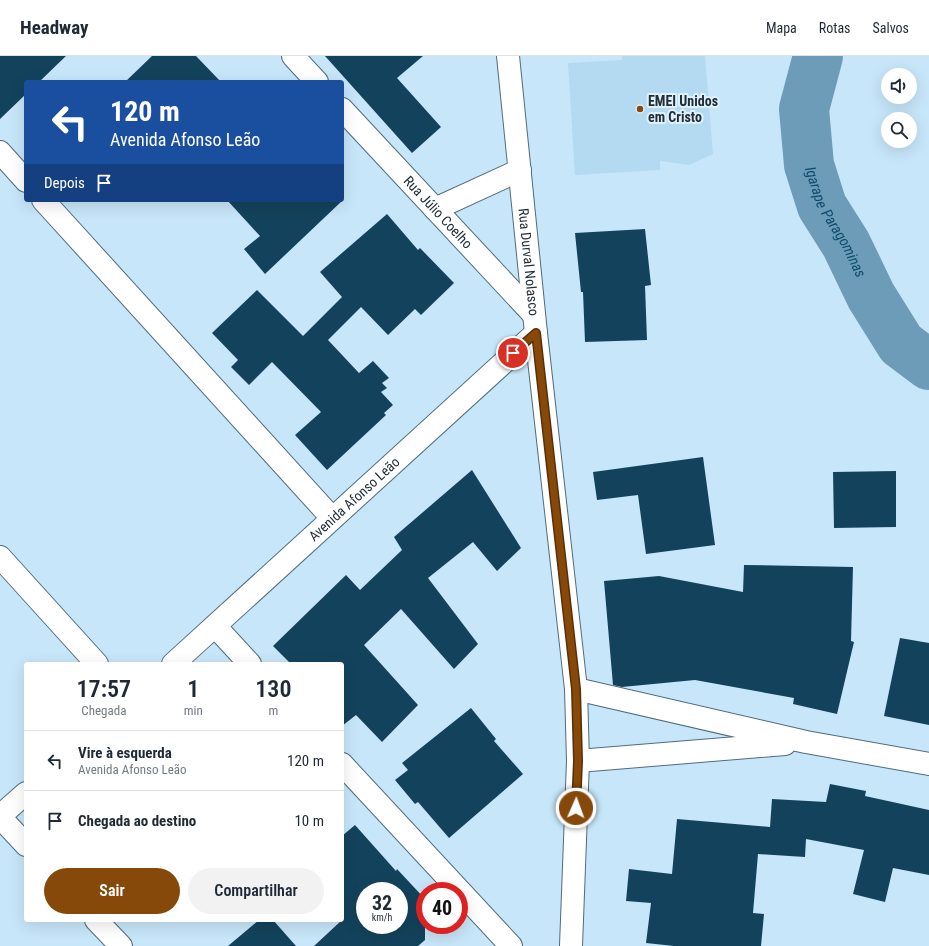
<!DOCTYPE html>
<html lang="pt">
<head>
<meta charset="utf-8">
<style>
	:root { --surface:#fff; --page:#f2f2f3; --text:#1f2937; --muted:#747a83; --line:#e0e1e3; --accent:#87490a }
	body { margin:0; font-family:"Roboto Condensed",sans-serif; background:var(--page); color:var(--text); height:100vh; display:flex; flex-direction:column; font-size:15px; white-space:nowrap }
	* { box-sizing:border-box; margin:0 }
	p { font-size:13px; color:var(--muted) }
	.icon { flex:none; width:22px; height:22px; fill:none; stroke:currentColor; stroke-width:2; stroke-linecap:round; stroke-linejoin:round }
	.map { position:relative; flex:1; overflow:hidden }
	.side { position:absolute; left:24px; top:606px; width:320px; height:260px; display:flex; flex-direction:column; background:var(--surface); border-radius:4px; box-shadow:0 4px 16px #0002 }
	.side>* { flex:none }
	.banner { position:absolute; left:24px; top:24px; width:320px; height:122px; border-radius:4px; box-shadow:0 4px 16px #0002; background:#1a4fa0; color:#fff; overflow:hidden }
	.controls { position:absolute; left:881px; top:12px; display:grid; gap:8px }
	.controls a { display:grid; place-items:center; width:36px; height:36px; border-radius:50%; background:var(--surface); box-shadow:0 4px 16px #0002; font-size:20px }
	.speed { position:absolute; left:356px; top:826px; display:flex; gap:8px; font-size:20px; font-weight:700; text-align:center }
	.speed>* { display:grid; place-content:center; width:52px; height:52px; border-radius:50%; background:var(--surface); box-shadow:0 4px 16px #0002; line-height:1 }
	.speed small { font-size:10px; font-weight:400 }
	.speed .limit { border:6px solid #d22; background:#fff; color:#111 }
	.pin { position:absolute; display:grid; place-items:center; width:34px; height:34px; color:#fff; margin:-17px; border:2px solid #fff; border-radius:50%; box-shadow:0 1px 4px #0007 }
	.me { position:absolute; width:44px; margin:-22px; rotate:2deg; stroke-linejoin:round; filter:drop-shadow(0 0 3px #0008) }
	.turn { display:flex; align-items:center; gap:14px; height:84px; padding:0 20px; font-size:18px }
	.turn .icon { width:52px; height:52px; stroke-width:2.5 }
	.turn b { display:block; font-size:28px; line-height:34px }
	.then { display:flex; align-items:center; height:38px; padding:0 20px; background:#0003; gap:8px; font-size:15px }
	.eta { display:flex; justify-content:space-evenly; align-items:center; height:68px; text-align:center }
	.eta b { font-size:24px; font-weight:600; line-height:28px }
	.action { display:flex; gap:8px; margin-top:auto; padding:8px 20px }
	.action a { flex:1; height:46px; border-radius:24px; background:var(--accent); color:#fff; font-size:16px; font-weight:600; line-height:46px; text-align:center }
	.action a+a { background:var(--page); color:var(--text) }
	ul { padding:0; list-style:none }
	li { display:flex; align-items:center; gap:12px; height:60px; padding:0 20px; border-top:1px solid var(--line) }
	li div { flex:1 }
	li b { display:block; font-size:15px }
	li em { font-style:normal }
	header { display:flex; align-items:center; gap:24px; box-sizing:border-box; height:56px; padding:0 20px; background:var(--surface); border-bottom:1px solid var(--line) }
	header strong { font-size:19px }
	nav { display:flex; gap:22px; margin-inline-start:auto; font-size:14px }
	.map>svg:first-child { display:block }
</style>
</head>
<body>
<header>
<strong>Headway</strong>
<nav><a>Mapa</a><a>Rotas</a><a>Salvos</a></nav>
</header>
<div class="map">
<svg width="929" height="890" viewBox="0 0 929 890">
	<rect width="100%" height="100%" fill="#c7e6f9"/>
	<!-- built -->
	<path fill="#b3daf0" d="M622 0H705L713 98 689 109 660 105V114L575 119 568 7 622 4Z"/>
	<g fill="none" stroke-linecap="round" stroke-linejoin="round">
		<!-- river -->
		<path stroke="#6d9cb8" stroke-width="50" id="s1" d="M818 0 804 53 809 109 822 150 846 188 871 240 901 288 929 309"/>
	</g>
	<!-- building -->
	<g fill="#13435c" fill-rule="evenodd">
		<path d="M0 0H66L39 26H26V38L0 63Z"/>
		<path d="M152 0H196L221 26H125Z"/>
		<path d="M325 0H423L397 22 441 71 412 97Z"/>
		<path d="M227 144H343L265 218 244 193 260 180Z"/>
		<path d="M387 158 418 194 420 192 454 227 421 259 415 253 388 279 361 251 328 284 359 317 373 305 389 322 382 327 387 332 381 336 393 349 384 357 386 359 327 414 295 379 321 356 272 306 249 329 231 311 238 304 212 277 257 234 303 280 342 241 320 216Z"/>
		<path d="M645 173 651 229 645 230 647 284 585 286 583 236H581L575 177Z"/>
		<path d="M703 401 715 489 646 498 638 439 597 444 593 416Z"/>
		<path d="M472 414 521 492 497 515 473 486 428 522 478 588 454 613 401 553 364 589 418 649 382 686 356 659 342 670V608H291L273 590 346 519 360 534 402 494 394 481Z"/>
		<path d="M896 415V471L834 472 833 416Z"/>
		<path d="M744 509 853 511 851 585 854 586 837 658 793 648 794 642 695 624 622 631 613 629 604 525 659 520 743 536Z"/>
		<path d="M900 582 929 587V669L884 660Z"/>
		<path d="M471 652 496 683 494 685 523 718 449 782 418 746 415 748 395 724 408 714 402 707Z"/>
		<path d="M830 728 866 735 865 740 929 754V819L893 812 885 846 853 838 864 794 806 783 805 801 758 798 753 857 764 858 761 890H674L646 887 651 847 626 845 629 813 672 818 677 763 770 771 772 743 826 746Z"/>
		<path d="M355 769 396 815 397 813 425 843V884L418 890H314L342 864V780ZM365 835H399V869H365Z"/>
		<path d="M259 864H273L296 890H228Z"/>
	</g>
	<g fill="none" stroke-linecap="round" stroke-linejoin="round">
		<defs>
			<g id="minor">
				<path d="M293 0 317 26"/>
				<path id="s2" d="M508 0 536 277 576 633 578 705 571 890"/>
				<path id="s3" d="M342 53 534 259"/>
				<path d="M0 96 26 125"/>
				<path d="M43 144 332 462"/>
				<path d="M435 153 520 114"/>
				<path d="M0 501 97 608"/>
				<path d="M215 570 250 608"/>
				<path id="s4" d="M173 608 536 277"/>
				<path d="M576 633 806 686 929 708"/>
				<path d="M578 705 785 688"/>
				<path d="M342 708 511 890"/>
				<path d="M0 760 26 737"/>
				<path d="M0 761 26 789"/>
				<path d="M96 864 121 890"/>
			</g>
		</defs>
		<!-- minor casing -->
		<use href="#minor" stroke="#506c7c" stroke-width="24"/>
		<!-- minor -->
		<use href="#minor" stroke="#fff" stroke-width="22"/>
	</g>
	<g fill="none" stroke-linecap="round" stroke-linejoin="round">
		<defs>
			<path id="route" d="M513 297 536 277 576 633 578 705 576 752"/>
		</defs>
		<!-- route casing -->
		<use href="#route" stroke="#582f06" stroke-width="10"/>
		<!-- route -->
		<use href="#route" stroke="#87490a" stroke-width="7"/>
	</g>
	<!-- markers -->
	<circle fill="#87490a" stroke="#dff1fd" stroke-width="1.5" cx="640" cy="53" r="4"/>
	<g text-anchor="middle" stroke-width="4" stroke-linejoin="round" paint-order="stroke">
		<!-- poi labels -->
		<g font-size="14" font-weight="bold" fill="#222e35" stroke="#dff1fd" text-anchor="start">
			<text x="648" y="50">EMEI Unidos<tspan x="648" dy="16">em Cristo</tspan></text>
		</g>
		<!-- street labels -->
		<g font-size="14" fill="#222e35" stroke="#dff1fd">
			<text dy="5" stroke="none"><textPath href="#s3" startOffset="141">Rua Júlio Coelho</textPath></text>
			<text dy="5" stroke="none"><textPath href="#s2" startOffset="207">Rua Durval Nolasco</textPath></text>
			<text dy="5" stroke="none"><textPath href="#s4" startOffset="245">Avenida Afonso Leão</textPath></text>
		</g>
		<!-- water labels -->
		<g font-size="15" font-style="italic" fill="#0f4c6a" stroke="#dff1fd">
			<text dy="5" stroke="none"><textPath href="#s1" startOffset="174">Igarape Paragominas</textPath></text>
		</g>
	</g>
</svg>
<div class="controls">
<a><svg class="icon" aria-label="sound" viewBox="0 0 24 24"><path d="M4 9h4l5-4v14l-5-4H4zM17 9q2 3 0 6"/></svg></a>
<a><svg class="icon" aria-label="search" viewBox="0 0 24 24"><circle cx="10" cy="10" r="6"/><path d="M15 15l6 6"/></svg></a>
</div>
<div class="speed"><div>32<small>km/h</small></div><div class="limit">40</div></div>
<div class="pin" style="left:513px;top:297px;background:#d93025"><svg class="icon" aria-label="arrive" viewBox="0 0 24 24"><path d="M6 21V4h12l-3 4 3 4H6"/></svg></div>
<svg class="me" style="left:576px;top:752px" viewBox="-20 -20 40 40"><circle r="17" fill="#87490a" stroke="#fff" stroke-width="3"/><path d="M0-11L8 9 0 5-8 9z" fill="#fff"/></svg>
<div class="banner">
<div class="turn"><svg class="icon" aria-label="left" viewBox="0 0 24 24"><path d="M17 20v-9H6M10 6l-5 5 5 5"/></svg><div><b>120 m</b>Avenida Afonso Leão</div></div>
<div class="then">Depois<svg class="icon" aria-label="arrive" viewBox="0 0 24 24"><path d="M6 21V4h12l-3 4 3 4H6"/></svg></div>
</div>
<section class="side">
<div class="eta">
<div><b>17:57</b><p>Chegada</p></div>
<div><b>1</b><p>min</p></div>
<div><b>130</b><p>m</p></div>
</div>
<ul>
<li><svg class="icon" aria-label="left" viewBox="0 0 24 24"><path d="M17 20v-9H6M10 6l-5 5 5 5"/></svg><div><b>Vire à esquerda</b><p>Avenida Afonso Leão</p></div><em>120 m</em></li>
<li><svg class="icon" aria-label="arrive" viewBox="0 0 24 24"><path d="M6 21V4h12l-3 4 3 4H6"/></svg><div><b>Chegada ao destino</b></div><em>10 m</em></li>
</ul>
<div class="action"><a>Sair</a><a>Compartilhar</a></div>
</section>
</div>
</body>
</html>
